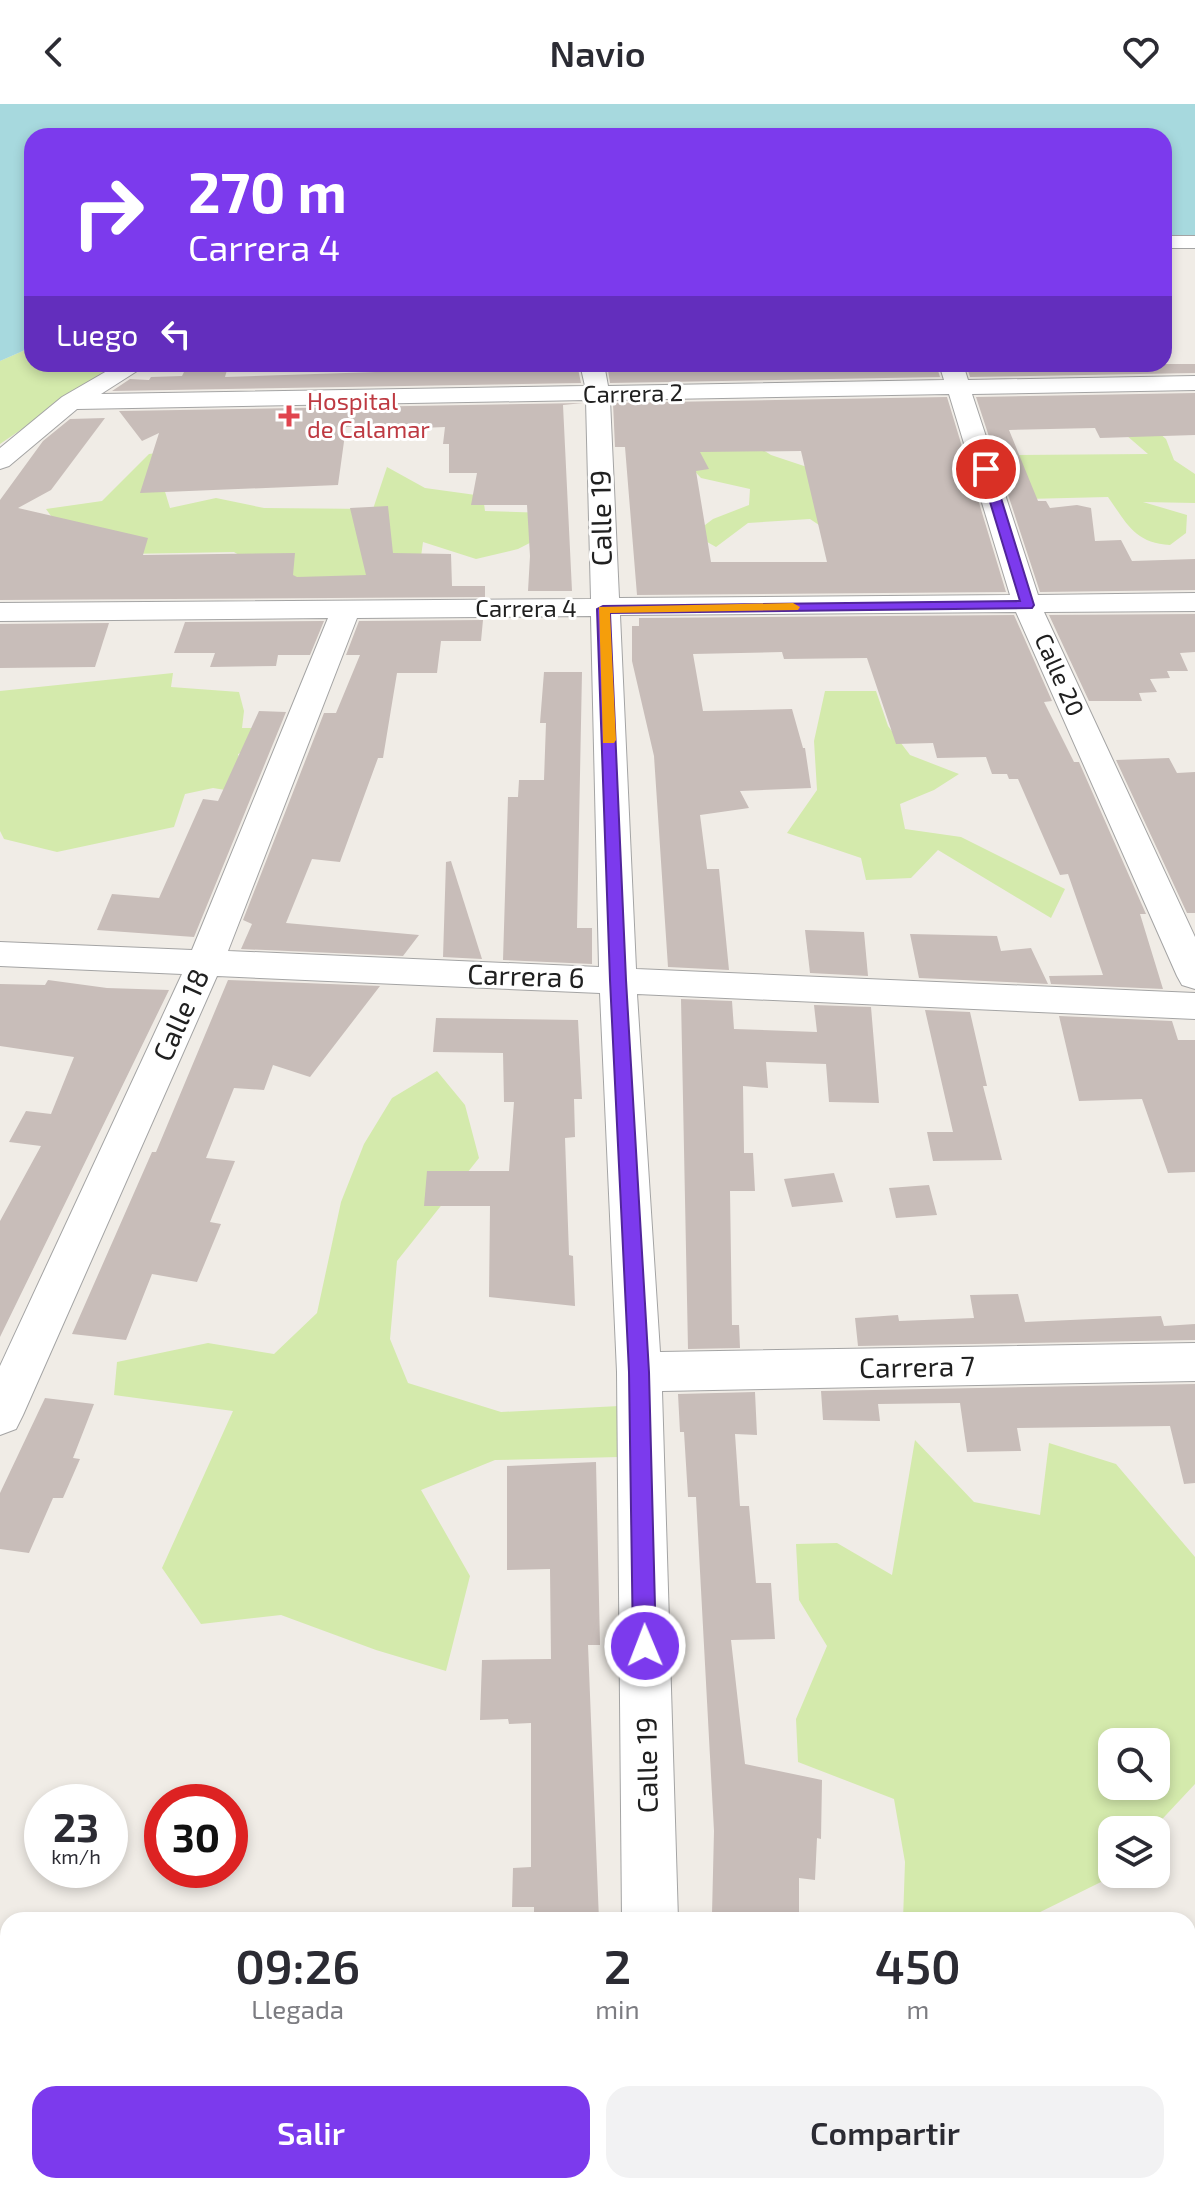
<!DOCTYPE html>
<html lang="es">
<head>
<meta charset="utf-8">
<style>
	:root { --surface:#fff; --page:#f2f2f3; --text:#2b2b33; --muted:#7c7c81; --accent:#7c3aed }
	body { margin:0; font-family:"Exo 2",sans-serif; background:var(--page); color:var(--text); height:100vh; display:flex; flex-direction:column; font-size:30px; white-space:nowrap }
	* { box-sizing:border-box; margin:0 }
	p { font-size:26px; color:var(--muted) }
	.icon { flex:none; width:44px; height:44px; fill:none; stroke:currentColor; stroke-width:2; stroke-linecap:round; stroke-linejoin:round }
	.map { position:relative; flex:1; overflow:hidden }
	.sheet { position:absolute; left:0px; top:1808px; width:1196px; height:282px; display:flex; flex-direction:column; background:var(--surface); border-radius:24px 24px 0 0; box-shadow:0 4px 12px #0003 }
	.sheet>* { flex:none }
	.banner { position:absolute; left:24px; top:24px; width:1148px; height:244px; border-radius:24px; box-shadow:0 4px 12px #0003; background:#7c3aed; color:#fff; overflow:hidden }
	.tools { position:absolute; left:1098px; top:1624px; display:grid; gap:16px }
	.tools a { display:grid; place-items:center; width:72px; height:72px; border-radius:16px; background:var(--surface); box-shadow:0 4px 12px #0003; font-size:40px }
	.speed { position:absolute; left:24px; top:1680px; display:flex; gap:16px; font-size:40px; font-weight:700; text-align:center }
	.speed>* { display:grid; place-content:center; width:104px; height:104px; border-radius:50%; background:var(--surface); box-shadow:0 4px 12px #0003; line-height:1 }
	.speed small { font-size:20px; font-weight:400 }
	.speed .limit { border:12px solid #d22; background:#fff; color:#111 }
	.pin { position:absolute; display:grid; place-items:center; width:68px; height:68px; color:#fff; margin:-34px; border:4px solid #fff; border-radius:50%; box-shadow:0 2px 8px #0007 }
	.me { position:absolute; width:88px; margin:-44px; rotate:359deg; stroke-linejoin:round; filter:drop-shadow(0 0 6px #0008) }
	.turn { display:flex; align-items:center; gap:28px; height:168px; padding:0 32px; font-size:36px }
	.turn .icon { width:104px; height:104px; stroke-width:2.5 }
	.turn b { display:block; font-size:56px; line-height:68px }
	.then { display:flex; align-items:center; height:76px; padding:0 32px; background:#0003; gap:16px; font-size:30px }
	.eta { display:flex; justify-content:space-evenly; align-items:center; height:136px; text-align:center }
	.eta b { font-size:48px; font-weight:600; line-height:56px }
	.action { display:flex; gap:16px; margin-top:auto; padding:16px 32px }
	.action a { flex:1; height:92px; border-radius:24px; background:var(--accent); color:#fff; font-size:32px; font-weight:600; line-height:92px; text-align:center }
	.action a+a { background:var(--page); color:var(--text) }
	header { display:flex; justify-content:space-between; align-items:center; height:104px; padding:0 32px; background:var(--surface); font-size:36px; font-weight:600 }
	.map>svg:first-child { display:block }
</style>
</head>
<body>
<header><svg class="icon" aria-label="back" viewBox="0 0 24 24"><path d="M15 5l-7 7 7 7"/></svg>Navio<svg class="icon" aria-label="heart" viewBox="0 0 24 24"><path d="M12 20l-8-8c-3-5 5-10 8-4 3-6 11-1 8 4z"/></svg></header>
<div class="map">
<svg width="1195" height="2089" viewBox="0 0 1195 2089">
	<rect width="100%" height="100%" fill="#f0ece6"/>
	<!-- grass -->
	<g fill="#d4eaac" fill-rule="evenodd">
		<path d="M32 243V260H117L0 340V257Z"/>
		<path d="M1146 318 1166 335 1174 356 1195 370V399L1143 398 1187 411 1186 429 1170 441C1135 439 1127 420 1108 393L1026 395 1011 351 1148 350 1126 331Z"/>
		<path d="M733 327 771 351 831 371 828 427 810 415 748 419 716 443 693 430 713 415 749 401 750 385 701 374 684 356Z"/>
		<path d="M166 348 159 368 170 404 216 394 264 404 373 405 387 363 425 384 483 392 485 407 549 409 551 428 518 445 476 455 423 438 416 490 298 487 234 448 125 450 0 430 54 416 46 405 102 397 149 350Z"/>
		<path d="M173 569 171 583 239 588 244 607 242 624H269L259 643 238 650 250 690 213 684 185 690 174 723 57 748 4 735 0 727V587Z"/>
		<path d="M825 587H876L888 622 910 651 959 670 934 686 900 700 905 725 961 733 1065 785 1051 814 938 746 911 774 866 776 861 754 787 729 817 686 814 637Z"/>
		<path d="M437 967 465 1001 479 1054 397 1157 390 1235 408 1279 501 1308 619 1302V1353L495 1356 421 1386 470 1472 446 1567 376 1546 281 1511 201 1520 162 1464 233 1307 114 1291 117 1258 208 1239 274 1250 317 1209 341 1098 364 1040 392 994Z"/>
		<path d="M915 1336 974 1398 1040 1411 1049 1339 1116 1360 1195 1453V1680L1152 1726H1112V1767L1101 1778 1024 1816H903L905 1758 894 1695 798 1658 796 1615 827 1542 799 1496 796 1440 837 1439 892 1471ZM1112 1638H1156V1682H1112Z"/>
	</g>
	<!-- water -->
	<path fill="#a7d9de" d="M0 0H1195V131H1164V32H32V243L0 257Z"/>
	<!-- building -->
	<g fill="#c8bdb9" fill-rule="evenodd">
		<path d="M377 260H577L581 279 112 287 130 275 149 276 151 273 182 272 184 268 227 266 225 273 376 268Z"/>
		<path d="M607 260H936L940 273 610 279Z"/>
		<path d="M966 260H1195V269L970 273Z"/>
		<path d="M1195 289V331L1100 334 1095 324 1009 326 1038 397H1046L1050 404 1077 401 1091 404 1095 437 1121 436 1132 457 1195 455V486L1040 488 976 293Z"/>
		<path d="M947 293 1006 488 637 491 625 343H615L613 299ZM801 347 827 458H711L696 367 709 365 700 348Z"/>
		<path d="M583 299 563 301 572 487H528L530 452 527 401H471L477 369H449V340H443L445 323 421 324V321L346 323 338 381 140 389 159 329 142 337 119 307Z"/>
		<path d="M105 314 51 386 18 404 148 434 143 451 295 449 293 471 297 473 366 471 350 404 388 402 393 449 451 450 452 482H485V493L0 496V396L43 337 70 315Z"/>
		<path d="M1195 510V548L1180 549 1188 567H1167L1170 574 1150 575 1157 588 1139 589 1142 597H1089L1049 511Z"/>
		<path d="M1014 511 1052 597 1044 598 1074 658H1079L1146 810H1140L1163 885 1051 880 1049 872 1103 871 1068 770 1060 771 1018 675H1009L1007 670H992L986 653 937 654 933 639 896 640 867 554 784 555 782 548 693 550 703 607 792 605 803 644H805L811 684 740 687 749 704 700 711 707 765H719L729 866 668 863 654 652 632 557V522H639V514Z"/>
		<path d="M483 516 481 537H441L437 569H397L383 654H378L340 758 312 755 286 819 419 831 403 852 241 845 252 820 243 816 324 609H336L360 551H346L359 517Z"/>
		<path d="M324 517 310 551H278L276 562 210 563 215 549H174L185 518Z"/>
		<path d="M109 519 95 563 0 564V520Z"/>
		<path d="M544 568H582L577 824H592V860L503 856 508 693H518L519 676H544L546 619H540Z"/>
		<path d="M259 607 286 608 194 833 97 826 112 790 159 794 203 695 218 697Z"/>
		<path d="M1169 654 1177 669 1195 668V809H1187L1116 656Z"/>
		<path d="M451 757 482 855 443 853 446 758Z"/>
		<path d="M805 826 864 828 868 872 810 869Z"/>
		<path d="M910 830 997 832 1001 847 1031 844 1048 880 919 874Z"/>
		<path d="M48 876 107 884 169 886 0 1233V1117L41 1042 9 1038 26 1007 51 1010 74 953 0 942V880L45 881Z"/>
		<path d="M228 876 380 882 310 973 273 961 264 986 234 984 206 1054 235 1057 210 1118 221 1120 197 1178 152 1170 126 1236 72 1230 152 1048H156Z"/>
		<path d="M681 895 732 897 734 925 817 928 814 901 871 903 879 999 829 998 826 960 766 958 768 984 743 982 744 1049H753L755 1087H730L732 1221H739L740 1244 688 1245Z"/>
		<path d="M925 906 970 908 987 982H983L1002 1056 933 1057 927 1028H953Z"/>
		<path d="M1059 912 1172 917 1178 936H1195V1068L1168 1069 1142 995 1079 997Z"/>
		<path d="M436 914 578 916 582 995H574L575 1033 565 1034 569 1151 573 1152 575 1202 489 1193 490 1102H424L427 1067H509L514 998H504L503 949 433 948Z"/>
		<path d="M834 1069 843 1098 792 1103 784 1075Z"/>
		<path d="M929 1081 937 1111 896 1114 889 1084Z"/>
		<path d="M1018 1190 1025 1218 1161 1212 1164 1222 1195 1220V1236L858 1242 855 1214 898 1211 899 1217 974 1214 970 1191Z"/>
		<path d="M1195 1280V1379L1184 1380 1170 1322 1017 1324 1021 1347 967 1348 960 1299 878 1300 880 1317 823 1316 821 1287Z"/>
		<path d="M755 1288 757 1331 735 1330 740 1402H749L756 1479H771L775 1535 731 1536 745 1660 822 1676 821 1735 817 1734 815 1776 799 1774V1816H754L712 1810 714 1727 696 1393H688L684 1328H680L678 1290Z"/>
		<path d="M45 1294 94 1300 73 1354 80 1355 63 1394H53L29 1449 0 1445V1389Z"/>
		<path d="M596 1358 600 1541H588L599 1816H534V1803H512L513 1764 531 1763V1619L509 1620 508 1615 480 1616 482 1556 551 1555 550 1465 507 1466V1362Z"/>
	</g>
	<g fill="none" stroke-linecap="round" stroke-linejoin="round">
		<defs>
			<g id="minor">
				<rect x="1164" y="132" width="31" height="12"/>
				<path d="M119 260H148L101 290 585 282 580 260H604L608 282 944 276 939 260H963L968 276 1195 272V286L972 290 1038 491 1195 489V507L1044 508 1195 833V885L1182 881 1177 872 1016 508 620 511 636 865 1195 889V915L637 890 660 1248 1195 1239V1277L662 1287 678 1816H622L617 1268 600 889 217 872 23 1311 16 1325 0 1331V1262L182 870 0 862V838L192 846 328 514 0 517V499L591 495 586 296 77 305 9 362 0 365V344L62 293ZM949 290 1010 491 619 494 610 296ZM591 512 599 863 228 847 357 514Z"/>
				<path d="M8 2055V2082H90L93 2089H0V2058Z"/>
				<rect x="625" y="2082" width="62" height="7"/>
			</g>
		</defs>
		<!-- minor casing -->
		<use href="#minor" stroke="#a4a4a4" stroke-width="2"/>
		<!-- minor -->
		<use href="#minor" fill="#fff" fill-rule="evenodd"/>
	</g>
	<!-- route -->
	<path fill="#7c3aed" stroke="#51269a" stroke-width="2" d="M986 362 992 365 1034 501 1032 504 610 509 626 876 649 1268 656 1542 653 1550 645 1553 636 1550 633 1542 629 1268 610 876 597 505 603 502 1020 497 980 365Z"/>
	<!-- slow -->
	<path fill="#f59e0b" d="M793 499 800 503 798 506 610 509 616 636 614 639H603L599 503Z"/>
	<!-- markers -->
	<path fill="#e0444e" stroke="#fff" stroke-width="3" d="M285 300h8v8h8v8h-8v8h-8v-8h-8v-8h8z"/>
	<g text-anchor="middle" stroke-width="6" stroke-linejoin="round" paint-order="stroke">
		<!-- far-street labels -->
		<g font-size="24" fill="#202020" stroke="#fff">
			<text transform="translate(633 290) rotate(-1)" y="8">Carrera 2</text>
			<text x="526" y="513">Carrera 4</text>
			<text transform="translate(1059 571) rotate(66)" y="8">Calle 20</text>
		</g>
		<!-- far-health labels -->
		<g font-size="24" fill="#be3a42" stroke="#fff" text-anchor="start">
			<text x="307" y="306">Hospital<tspan x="307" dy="28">de Calamar</tspan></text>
		</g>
		<!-- street labels -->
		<g font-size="28" fill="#202020" stroke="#fff">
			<text transform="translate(601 414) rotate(-91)" y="10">Calle 19</text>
			<text transform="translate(526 872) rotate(2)" y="10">Carrera 6</text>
			<text transform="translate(181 911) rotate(-66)" y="10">Calle 18</text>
			<text transform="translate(917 1263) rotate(-1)" y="10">Carrera 7</text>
			<text transform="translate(647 1661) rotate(-91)" y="10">Calle 19</text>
		</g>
	</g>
</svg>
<div class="tools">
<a><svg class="icon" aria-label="search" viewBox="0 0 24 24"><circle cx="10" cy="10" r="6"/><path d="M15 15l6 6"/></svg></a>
<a><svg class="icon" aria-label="layers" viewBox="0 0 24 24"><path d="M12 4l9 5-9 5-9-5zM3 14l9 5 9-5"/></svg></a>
</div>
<div class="speed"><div>23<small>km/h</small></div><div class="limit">30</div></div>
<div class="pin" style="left:986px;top:365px;background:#d93025"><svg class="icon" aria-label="arrive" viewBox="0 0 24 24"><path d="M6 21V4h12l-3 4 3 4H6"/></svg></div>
<svg class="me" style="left:645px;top:1542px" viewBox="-20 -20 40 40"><circle r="17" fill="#7c3aed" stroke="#fff" stroke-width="3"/><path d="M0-11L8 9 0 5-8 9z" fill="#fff"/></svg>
<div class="banner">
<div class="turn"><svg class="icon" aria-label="right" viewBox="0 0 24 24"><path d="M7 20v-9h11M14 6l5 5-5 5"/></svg><div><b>270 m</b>Carrera 4</div></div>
<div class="then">Luego<svg class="icon" aria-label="left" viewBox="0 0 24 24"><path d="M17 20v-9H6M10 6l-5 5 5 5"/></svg></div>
</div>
<section class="sheet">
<div class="eta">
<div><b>09:26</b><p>Llegada</p></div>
<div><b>2</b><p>min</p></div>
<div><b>450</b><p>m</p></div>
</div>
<div class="action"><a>Salir</a><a>Compartir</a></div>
</section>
</div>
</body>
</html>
